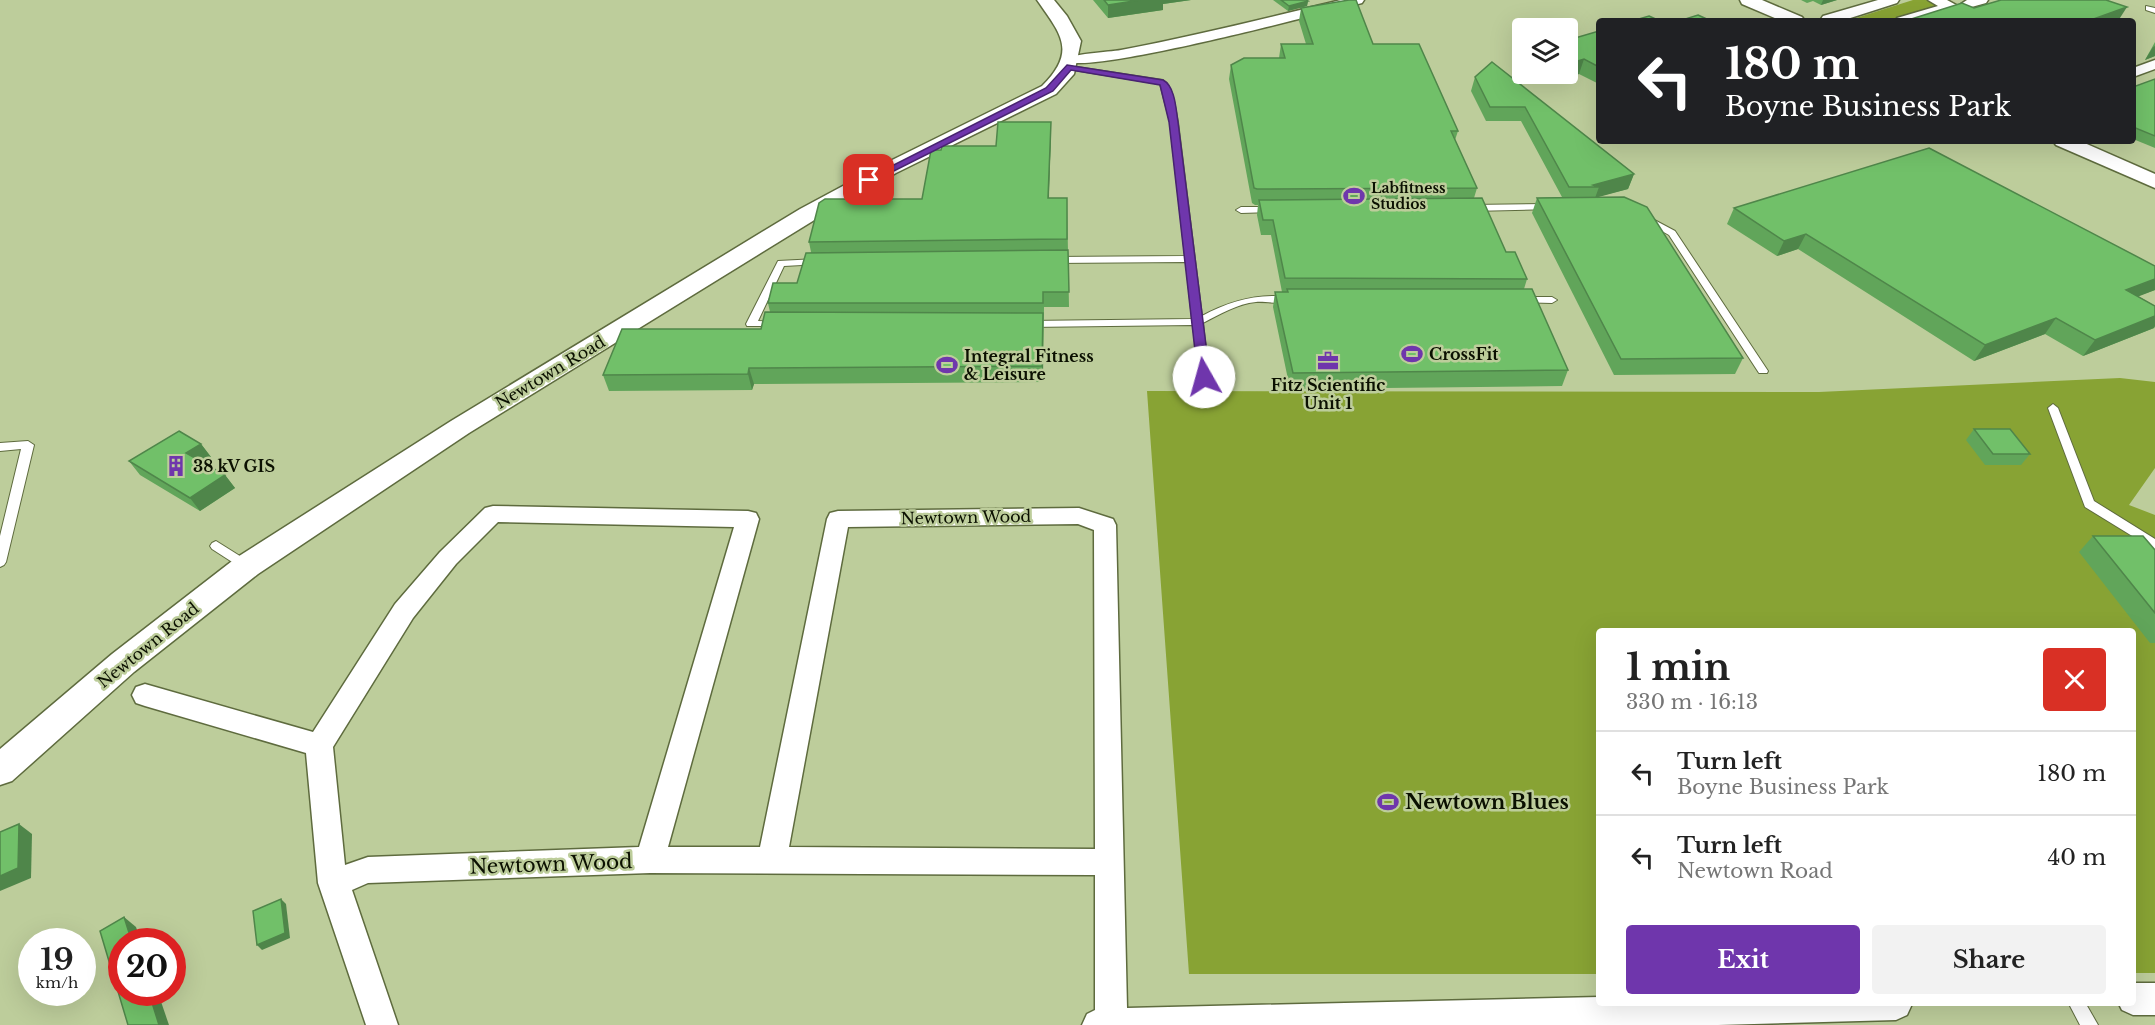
<!DOCTYPE html>
<html lang="en">
<head>
<meta charset="utf-8">
<style>
	:root { --surface:#fff; --page:#f2f2f2; --text:#222; --muted:#767676; --line:#e0e0e0; --accent:#6f36ac }
	body { margin:0; font-family:"Libre Baskerville",serif; background:var(--page); color:var(--text); height:100vh; display:flex; flex-direction:column; font-size:22px; white-space:nowrap }
	* { box-sizing:border-box; margin:0 }
	p { font-size:20px; color:var(--muted) }
	.icon { flex:none; width:33px; height:33px; fill:none; stroke:currentColor; stroke-width:2; stroke-linecap:round; stroke-linejoin:round }
	.map { position:relative; flex:1; overflow:hidden }
	.drawer { position:absolute; left:1596px; top:628px; width:540px; height:378px; display:flex; flex-direction:column; background:var(--surface); border-radius:6px; box-shadow:0 6px 24px #0002 }
	.drawer>* { flex:none }
	.top-card { position:absolute; left:1596px; top:18px; width:540px; height:126px; border-radius:6px; box-shadow:0 6px 24px #0002; background:#202124; color:#fff; overflow:hidden }
	.tools { position:absolute; left:1512px; top:18px; display:grid; gap:12px }
	.tools a { display:grid; place-items:center; width:66px; height:66px; border-radius:6px; background:var(--surface); box-shadow:0 6px 24px #0002; font-size:30px }
	.speed { position:absolute; left:18px; top:928px; display:flex; gap:12px; font-size:30px; font-weight:700; text-align:center }
	.speed>* { display:grid; place-content:center; width:78px; height:78px; border-radius:50%; background:var(--surface); box-shadow:0 6px 24px #0002; line-height:1 }
	.speed small { font-size:15px; font-weight:400 }
	.speed .limit { border:9px solid #d22; background:#fff; color:#111 }
	.pin { position:absolute; display:grid; place-items:center; width:51px; height:51px; color:#fff; margin:-26px; border-radius:12px; box-shadow:0 3px 9px #0006 }
	.me { position:absolute; width:66px; margin:-33px; rotate:353deg; stroke-linejoin:round; filter:drop-shadow(0 0 4px #0008) }
	.turn { display:flex; align-items:center; gap:21px; height:126px; padding:0 30px; font-size:27px }
	.turn .icon { width:78px; height:78px; stroke-width:2.5 }
	.turn b { display:block; font-size:42px; line-height:51px }
	.round { display:grid; place-items:center; flex:none; width:63px; height:63px; border-radius:6px; background:var(--page) }
	.head { display:flex; align-items:center; justify-content:space-between; height:102px; padding:0 30px }
	h1 { font-size:36px; font-weight:800; line-height:45px }
	.primary-button { display:flex; gap:12px; margin-top:auto; padding:12px 30px }
	.primary-button a { flex:1; height:69px; border-radius:6px; background:var(--accent); color:#fff; font-size:24px; font-weight:800; line-height:69px; text-align:center }
	.primary-button a+a { background:var(--page); color:var(--text) }
	ul { padding:0; list-style:none }
	li { display:flex; align-items:center; gap:18px; height:84px; padding:0 30px; border-top:2px solid var(--line) }
	li div { flex:1 }
	li b { display:block; font-size:22px }
	li em { font-style:normal }
	.map>svg:first-child { display:block }
</style>
</head>
<body>
<div class="map">
<svg width="2155" height="1025" viewBox="0 0 2155 1025">
	<rect width="100%" height="100%" fill="#bdcd9b"/>
	<!-- green -->
	<g fill="#88a334">
		<path d="M1913 0H1929L1935 6 1888 21H1855L1853 19Z"/>
		<path d="M2120 378 2155 382V468L2129 505 2155 515V973H2133V632H1599V974H1189L1147 391 1819 392Z"/>
	</g>
	<g fill="none" stroke-linecap="round" stroke-linejoin="round">
		<defs>
			<g id="service">
				<path d="M2146 6 2155 8V13L2146 10Z"/>
				<path d="M1064 65 1163 80C1174 87 1175 109 1178 122L1202 316C1226 303 1248 296 1275 296 1282 296 1288 295 1293 299 1284 306 1267 301 1256 302 1237 304 1220 314 1203 323L1209 377 1208 379 1204 380 1199 377 1193 325 1028 327 1023 324 1028 321 1192 319 1186 262 1053 263 1048 260 1053 257 1185 256 1170 122 1160 84 1067 69H1064Z"/>
				<path d="M1549 204 1554 207 1552 209 1471 211 1466 208 1471 205Z"/>
				<path d="M1273 207 1278 210 1276 212 1241 213 1236 210 1241 207Z"/>
				<path d="M1645 215 1675 231 1768 371 1767 373H1759L1669 235 1642 220 1640 218Z"/>
				<path d="M817 259 820 260V264L784 266 758 321 781 322V326H747L746 324 778 261Z"/>
				<path d="M1521 297H1552L1557 300 1552 303 1517 302V298Z"/>
				<path d="M2053 404 2058 408 2094 501 2155 539V550L2085 507 2048 408Z"/>
				<path d="M28 441 34 445 6 562 4 565 0 567V536L21 449 0 451V443Z"/>
				<path d="M216 541 251 563 253 566 251 569H243L212 549 210 546 212 543Z"/>
				<path d="M2069 1004H2086L2098 1025H2080Z"/>
			</g>
			<g id="minor">
				<path d="M1341 0H1364L1362 3C1325 12 1079 78 1063 60 1069 54 1109 52 1121 50 1195 36 1267 18 1341 0Z"/>
				<path d="M1878 0H1899L1897 3 1841 21H1823L1821 19 1823 16Z"/>
				<path d="M1928 0H1947L1958 6 1956 9 1916 21H1895L1897 18 1938 6Z"/>
				<path d="M1967 0H1988L1986 3 1968 8 1961 4Z"/>
				<path d="M2155 60V69L2133 77V68Z"/>
				<path d="M493 506 748 511 756 513 759 519 668 847H760L827 519 830 513 838 511 1079 508 1113 519 1116 525 1127 1008 1599 997V1004H1912L1907 1015 1896 1020 1718 1025H1082L1087 1014 1095 1010V875L650 873 368 883 352 890 398 1025H366L318 883 306 753 145 706 136 703 132 695 136 687 145 684 313 732 395 604 440 552 485 508ZM498 522 734 527 639 847 368 857 345 865 333 747 413 618 456 564ZM1078 524 1094 530 1095 849 789 847 848 527Z"/>
				<path d="M2133 983H2155V1015H2133L2122 1010 2119 1004H2133Z"/>
			</g>
			<g id="tertiary">
				<path d="M1037 0H1054L1067 16 1081 41 1074 74 1056 94 896 173 816 219 469 433 258 574 134 672 12 781 0 785V749L112 654 236 558 451 421 800 209 882 165 1042 86C1078 51 1060 33 1037 0Z"/>
				<path d="M1740 0H1762L1802 17 1805 21H1782L1742 4Z"/>
				<path d="M2053 141H2080L2155 174V188L2056 145Z"/>
			</g>
		</defs>
		<!-- service casing -->
		<use href="#service" stroke="#5e6b3e" stroke-width="2"/>
		<!-- minor casing -->
		<use href="#minor" stroke="#5e6b3e" stroke-width="3"/>
		<!-- tertiary casing -->
		<use href="#tertiary" stroke="#5e6b3e" stroke-width="3"/>
		<!-- service -->
		<use href="#service" fill="#fff" fill-rule="evenodd"/>
		<!-- minor -->
		<use href="#minor" fill="#fff" fill-rule="evenodd"/>
		<!-- tertiary -->
		<use href="#tertiary" fill="#fff" fill-rule="evenodd"/>
	</g>
	<!-- wall -->
	<g fill="#61a55a">
		<path d="M1093 0H1191L1163 4V10L1108 18Z"/>
		<path d="M1273 0H1306L1308 1 1307 6 1288 11Z"/>
		<path d="M1801 0H1837L1821 5 1813 1 1807 3Z"/>
		<path d="M1301 8 1373 44 1458 131 1455 140 1477 188 1474 198 1506 252 1527 279 1524 289 1568 370 1562 386 1290 389 1273 307 1275 292H1282L1271 235H1261L1257 215 1258 205H1255L1252 203 1229 79 1231 65 1279 58 1281 44H1306L1299 21Z"/>
		<path d="M1599 31V84L1579 74 1549 83 1531 74H1568Z"/>
		<path d="M2155 42V56L2145 60Z"/>
		<path d="M1492 62 1634 174 1628 189 1596 197 1743 358 1735 374 1614 375 1532 213 1537 198 1562 197 1521 121H1486L1471 91 1475 77Z"/>
		<path d="M2155 79V148L2133 139V87Z"/>
		<path d="M1051 122 1049 198H1067L1069 307H1044L1043 382 754 384 752 390 609 391 603 375 761 329 770 312 768 303 797 283 811 252 809 242 922 199 941 150 996 146Z"/>
		<path d="M1734 208 2155 290 2138 296 2155 306V326L2154 328 2083 356 2045 334 1974 361 1798 249 1777 256 1727 224Z"/>
		<path d="M1974 429 2030 454 2021 465H1985L1966 440Z"/>
		<path d="M201 444 211 457 203 462 225 475 235 488 200 511 140 475 129 461Z"/>
		<path d="M2093 536 2155 550V643H2150L2079 552Z"/>
	</g>
	<!-- shaded-wall -->
	<g fill="#4f864a">
		<path d="M1140 0H1191L1163 4V10L1108 18V5Z"/>
		<path d="M1823 0H1837L1821 5Z"/>
		<path d="M1308 1 1307 6 1288 11 1289 6Z"/>
		<path d="M2127 7 2118 21H2088Z"/>
		<path d="M2155 46V56L2145 60 2153 47Z"/>
		<path d="M1584 59 1579 74 1549 83 1552 74H1568V64Z"/>
		<path d="M1051 122V136L1048 213V198Z"/>
		<path d="M1634 174 1628 189 1595 198 1599 187 1593 185Z"/>
		<path d="M1806 234 1798 249 1777 256 1784 241Z"/>
		<path d="M2155 279V290L2114 306 2126 290Z"/>
		<path d="M1043 313V382L1042 366Z"/>
		<path d="M2155 316V326L2154 328 2083 356 2095 340Z"/>
		<path d="M2056 318 2045 334 1974 361 1985 345Z"/>
		<path d="M749 368 754 384 752 390 748 374Z"/>
		<path d="M201 444 211 457 196 467 186 453Z"/>
		<path d="M225 475 235 488 200 511 190 498Z"/>
		<path d="M19 824 32 834 31 878 0 891V876Z"/>
		<path d="M281 899 286 904 290 938 262 950 257 945Z"/>
		<path d="M124 917 136 927 141 942H132Z"/>
		<path d="M149 993H158L169 1025H159Z"/>
	</g>
	<!-- building -->
	<g fill="#71c069" stroke="#4f864a" stroke-width="1.5">
		<path d="M1104 0H1140L1108 5Z"/>
		<path d="M1281 0H1306L1308 1 1289 6Z"/>
		<path d="M1349 0H1356L1373 44H1419L1458 131H1451L1477 188 1257 189 1254 188 1231 65 1244 58H1285L1281 44H1313L1301 8Z"/>
		<path d="M2001 0H2106L2127 7 2088 21H1905L1962 3 1974 8Z"/>
		<path d="M1698 15 1711 21H1679Z"/>
		<path d="M1649 16 1660 21H1632Z"/>
		<path d="M1599 31V67L1584 59 1568 64V40Z"/>
		<path d="M1492 62 1634 174 1593 185 1599 187H1569L1525 107H1490L1475 77Z"/>
		<path d="M2155 79V136L2133 127V87Z"/>
		<path d="M998 122H1051L1048 198H1067V239L809 242 819 203 825 199H922L931 150H941L942 146H996Z"/>
		<path d="M1929 148 2155 266V279L2126 290 2155 306V316L2095 340 2056 318 1985 345 1806 234 1784 241 1734 208Z"/>
		<path d="M1624 197 1647 207 1743 358 1621 359 1537 198Z"/>
		<path d="M1482 198 1506 252H1515L1527 279 1285 278 1273 220H1263L1259 200Z"/>
		<path d="M1068 250 1069 292H1043V303H768L773 283H797L806 253Z"/>
		<path d="M1287 289H1532L1568 370 1293 373 1275 292H1288Z"/>
		<path d="M765 312 1043 313 1042 366 749 368 748 374 603 375 622 329H761Z"/>
		<path d="M1974 429H2010L2030 454H1993Z"/>
		<path d="M179 431 201 444 186 453 225 475 190 498 129 461Z"/>
		<path d="M2093 536H2143L2155 550V613Z"/>
		<path d="M19 824 18 868 0 876V832Z"/>
		<path d="M281 899 285 933 257 945 253 911Z"/>
		<path d="M124 917 132 942H122V993H149L159 1025H128L100 931Z"/>
	</g>
	<!-- route -->
	<path fill="#6f36ac" stroke="#482370" stroke-width="1.5" d="M1067 65 1163 80C1175 86 1176 109 1178 122L1210 377 1208 380 1204 381 1198 377 1169 122 1160 85 1071 70 1053 91 872 182 864 180 1046 88Z"/>
	<!-- icons -->
	<defs>
		<symbol id="stadium-bare" viewBox="-9 -9 18 18"><path d="M0-5a6.5 5 0 1 0 0 10a6.5 5 0 1 0 0-10ZM-3.5-1.8h7v3.6h-7Z" fill="#6f36ac" stroke="#bdcd9b" stroke-width="2.5" paint-order="stroke"/></symbol>
		<symbol id="office-bare" viewBox="-9 -9 18 18"><path d="M-6-3h4V-5.5h4V-3h4V5H-6ZM-1-4.5V-3h2v-1.5ZM-6 0V1H6V0Z" fill="#6f36ac" stroke="#bdcd9b" stroke-width="2.5" paint-order="stroke"/></symbol>
		<symbol id="building-bare" viewBox="-9 -9 18 18"><path d="M-4-6H4V6H1V3H-1V6H-4ZM-2.5-4.3h1.7v1.8h-1.7ZM.8-4.3h1.7v1.8H.8ZM-2.5-1h1.7V.8h-1.7ZM.8-1h1.7V.8H.8Z" fill="#6f36ac" stroke="#bdcd9b" stroke-width="2.5" paint-order="stroke"/></symbol>
	</defs>
	<g fill-rule="evenodd">
		<use href="#stadium-bare" x="1339" y="181" width="30" height="30"/>
		<use href="#stadium-bare" x="1397" y="339" width="30" height="30"/>
		<use href="#office-bare" x="1313" y="346" width="30" height="30"/>
		<use href="#stadium-bare" x="932" y="350" width="30" height="30"/>
		<use href="#building-bare" x="161" y="451" width="30" height="30"/>
		<use href="#stadium-bare" x="1373" y="787" width="30" height="30"/>
	</g>
	<g text-anchor="middle" stroke-width="5" stroke-linejoin="round" paint-order="stroke">
		<!-- far-poi labels -->
		<g font-size="14" font-weight="bold" fill="#0b1001" stroke="#bdcd9b" text-anchor="start">
			<text x="1371" y="193">Labfitness<tspan x="1371" dy="16">Studios</tspan></text>
		</g>
		<!-- poi labels -->
		<g font-size="16" font-weight="bold" fill="#0b1001" stroke="#bdcd9b" text-anchor="start">
			<text x="1429" y="360">CrossFit</text>
			<text x="964" y="362">Integral Fitness<tspan x="964" dy="18">&amp; Leisure</tspan></text>
			<text x="1328" y="391" text-anchor="middle">Fitz Scientific<tspan x="1328" dy="18">Unit 1</tspan></text>
			<text x="193" y="472">38 kV GIS</text>
		</g>
		<!-- street labels -->
		<g font-size="16" fill="#0b1001" stroke="#bdcd9b">
			<text transform="translate(550 372) rotate(-31)" y="6">Newtown Road</text>
			<text transform="translate(966 517) rotate(-1)" y="6">Newtown Wood</text>
			<text transform="translate(148 645) rotate(-39)" y="6">Newtown Road</text>
		</g>
		<!-- near-poi labels -->
		<g font-size="20" font-weight="bold" fill="#0b1001" stroke="#bdcd9b" text-anchor="start">
			<text x="1405" y="809">Newtown Blues</text>
		</g>
		<!-- near-street labels -->
		<g font-size="20" fill="#0b1001" stroke="#bdcd9b">
			<text transform="translate(551 864) rotate(-2)" y="7">Newtown Wood</text>
		</g>
	</g>
</svg>
<div class="tools">
<a><svg class="icon" aria-label="layers" viewBox="0 0 24 24"><path d="M12 4l9 5-9 5-9-5zM3 14l9 5 9-5"/></svg></a>
</div>
<div class="speed"><div>19<small>km/h</small></div><div class="limit">20</div></div>
<div class="pin" style="left:869px;top:180px;background:#d93025"><svg class="icon" aria-label="arrive" viewBox="0 0 24 24"><path d="M6 21V4h12l-3 4 3 4H6"/></svg></div>
<svg class="me" style="left:1204px;top:377px" viewBox="-20 -20 40 40"><circle r="19" fill="#fff"/><path d="M0-13L10 11 0 6-10 11z" fill="#6f36ac"/></svg>
<div class="top-card">
<div class="turn"><svg class="icon" aria-label="left" viewBox="0 0 24 24"><path d="M17 20v-9H6M10 6l-5 5 5 5"/></svg><div><b>180 m</b>Boyne Business Park</div></div>
</div>
<section class="drawer">
<div class="head"><div><h1>1 min</h1><p>330 m · 16:13</p></div><a class="round" style="background:#d93025;color:#fff"><svg class="icon" aria-label="close" viewBox="0 0 24 24"><path d="M6 6l12 12M18 6L6 18"/></svg></a></div>
<ul>
<li><svg class="icon" aria-label="left" viewBox="0 0 24 24"><path d="M17 20v-9H6M10 6l-5 5 5 5"/></svg><div><b>Turn left</b><p>Boyne Business Park</p></div><em>180 m</em></li>
<li><svg class="icon" aria-label="left" viewBox="0 0 24 24"><path d="M17 20v-9H6M10 6l-5 5 5 5"/></svg><div><b>Turn left</b><p>Newtown Road</p></div><em>40 m</em></li>
</ul>
<div class="primary-button"><a>Exit</a><a>Share</a></div>
</section>
</div>
</body>
</html>
